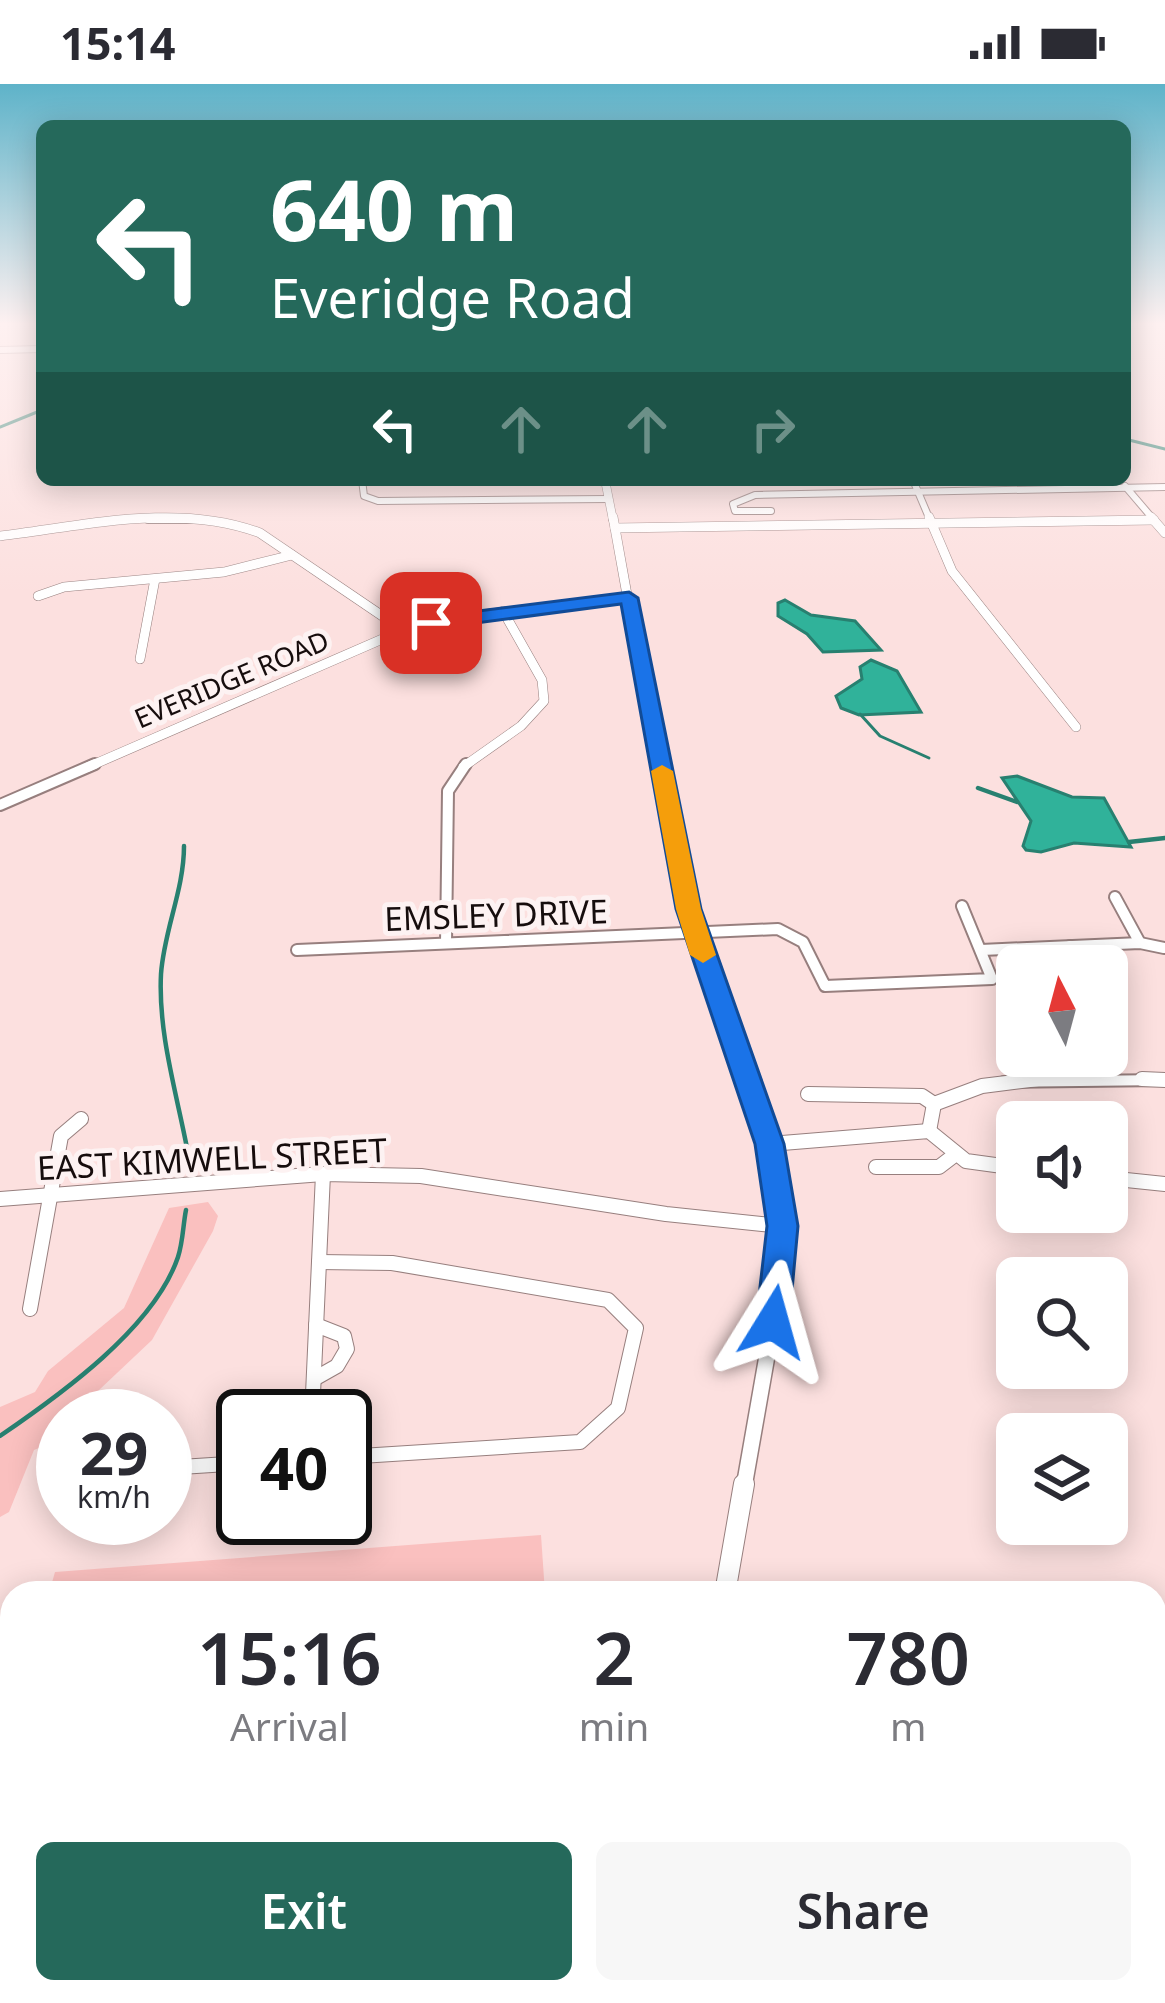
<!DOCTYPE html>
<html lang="en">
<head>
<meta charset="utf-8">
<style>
	:root { --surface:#fff; --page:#f7f7f7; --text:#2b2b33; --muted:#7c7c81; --accent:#25695b }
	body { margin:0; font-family:"Noto Sans",sans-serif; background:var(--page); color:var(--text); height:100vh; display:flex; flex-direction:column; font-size:45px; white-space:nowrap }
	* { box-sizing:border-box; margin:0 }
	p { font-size:39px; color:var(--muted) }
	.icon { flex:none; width:66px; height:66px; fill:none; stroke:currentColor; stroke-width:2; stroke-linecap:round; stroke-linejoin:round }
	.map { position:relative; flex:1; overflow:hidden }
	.drawer { position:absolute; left:0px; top:1497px; width:1167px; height:423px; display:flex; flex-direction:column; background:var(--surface); border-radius:36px 36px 0 0; box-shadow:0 6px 30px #0003 }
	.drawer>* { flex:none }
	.banner { position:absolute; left:36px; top:36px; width:1095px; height:366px; border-radius:18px; box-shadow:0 6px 30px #0003; background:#25695b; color:#fff; overflow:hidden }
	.needle { width:78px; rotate:354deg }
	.fabs { position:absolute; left:996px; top:861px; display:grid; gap:24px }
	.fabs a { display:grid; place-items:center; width:132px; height:132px; border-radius:18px; background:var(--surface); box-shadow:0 6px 30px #0003; font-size:60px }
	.speed { position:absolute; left:36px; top:1305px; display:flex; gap:24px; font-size:60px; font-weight:700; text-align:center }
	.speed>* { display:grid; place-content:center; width:156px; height:156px; border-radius:50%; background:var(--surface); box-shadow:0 6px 30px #0003; line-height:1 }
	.speed small { font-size:30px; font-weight:400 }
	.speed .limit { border:6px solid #111; border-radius:18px; background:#fff; color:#111 }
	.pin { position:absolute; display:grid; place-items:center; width:102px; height:102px; color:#fff; margin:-51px; border-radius:24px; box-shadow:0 6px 18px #0006 }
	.me { position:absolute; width:132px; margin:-66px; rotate:8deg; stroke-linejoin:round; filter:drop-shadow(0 0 9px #0008) }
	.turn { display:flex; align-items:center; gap:42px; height:252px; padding:0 36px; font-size:54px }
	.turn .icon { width:156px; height:156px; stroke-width:2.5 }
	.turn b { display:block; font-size:84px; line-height:102px }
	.lanes { display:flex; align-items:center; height:114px; padding:0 36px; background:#0003; justify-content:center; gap:60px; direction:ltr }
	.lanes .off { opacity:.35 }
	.eta { display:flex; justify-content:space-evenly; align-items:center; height:204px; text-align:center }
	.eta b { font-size:72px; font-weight:600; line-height:84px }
	.action { display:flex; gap:24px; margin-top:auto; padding:24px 36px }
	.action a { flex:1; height:138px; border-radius:18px; background:var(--accent); color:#fff; font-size:48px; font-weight:600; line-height:138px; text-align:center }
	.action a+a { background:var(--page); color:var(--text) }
	.status { display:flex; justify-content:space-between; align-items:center; height:84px; padding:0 60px; background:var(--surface); direction:ltr }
	.status svg { height:33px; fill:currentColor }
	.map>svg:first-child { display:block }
</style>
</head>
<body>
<div class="status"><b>15:14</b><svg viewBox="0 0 49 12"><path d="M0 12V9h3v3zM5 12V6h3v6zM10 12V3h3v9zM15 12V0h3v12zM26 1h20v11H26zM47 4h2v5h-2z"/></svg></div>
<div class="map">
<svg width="1165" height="1919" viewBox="0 0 1165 1919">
	<rect width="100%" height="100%" fill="#fce0df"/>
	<!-- green -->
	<g fill="#fac0bf">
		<path d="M208 1118 218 1132 213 1147 152 1256 99 1306 82 1332H63V1354L34 1366 9 1428 0 1433V1323L35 1308 48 1287 124 1224 169 1124Z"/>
		<path d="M541 1451 545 1509H49L55 1488Z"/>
		<path d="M12 1637V1798L0 1800V1679Z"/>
	</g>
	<!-- water -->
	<g fill="#30b29a" stroke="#288070" stroke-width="3">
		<path d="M785 516 811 531 855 537 881 566 823 568 807 550 778 532V519Z"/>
		<path d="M871 576 897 587 921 628 859 631 841 624 836 612 862 595 860 583Z"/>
		<path d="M1017 692 1072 713 1104 714 1131 763 1074 759 1041 768 1026 766 1023 762 1031 737 1002 694Z"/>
	</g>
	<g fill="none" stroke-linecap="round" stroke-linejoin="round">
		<!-- stream-far1 -->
		<g stroke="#288070" stroke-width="3">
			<path d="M0 343 42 326"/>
			<path d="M1125 355 1165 365"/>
			<path d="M860 630 880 652 929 674"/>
		</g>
		<!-- stream -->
		<g stroke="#288070" stroke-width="4.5">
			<path d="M978 704 1017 718"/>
			<path d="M1129 758 1165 754"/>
			<path d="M184 762C184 806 164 846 161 890 158 948 176 1007 187 1064"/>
			<path d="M0 1352C60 1311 154 1244 178 1173 183 1158 183 1141 186 1126"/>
		</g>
		<defs>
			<g id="minor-far4">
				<path d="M1125 252 1127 262"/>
				<path d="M0 266 42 265"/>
				<path d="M362 396 364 412 378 417 609 415"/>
				<path d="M913 396 930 436"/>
				<path d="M1125 402 1154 436"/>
				<path d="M771 427H735L733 420 755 411 1165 403"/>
				<path d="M148 436H209"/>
			</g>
			<g id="minor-far3">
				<path d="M929 433 952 487 1076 643"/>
				<path d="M1151 433 1165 449"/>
				<path d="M615 444 1154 436"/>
				<path d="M0 452C83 442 179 418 260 449L403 546"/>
				<path d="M38 512 64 503 224 488 292 471"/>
				<path d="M140 575 155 495"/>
				<path d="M88 683 403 546 469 532 629 514"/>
				<path d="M463 683 521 642 544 617 542 596 503 527"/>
			</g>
			<g id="minor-far2">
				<path d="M0 721 95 680"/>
				<path d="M1115 813 1140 859"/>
				<path d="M446 859 448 707 466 680"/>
				<path d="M1070 862 1080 882"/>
				<path d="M297 866 778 845 803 858 825 902 992 895 962 822"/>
				<path d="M981 866 1140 859 1164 864"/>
				<path d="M1004 998 1165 996"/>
			</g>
			<g id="minor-far1">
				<path d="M1142 995 1165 996"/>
				<path d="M808 1010 922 1012 934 1020"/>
				<path d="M929 1047 934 1020 982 1002 1038 995"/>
				<path d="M770 1060 929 1047 966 1077 1017 1084"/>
				<path d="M876 1083H939L956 1070"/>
				<path d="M1107 1094 1165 1100"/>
				<path d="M0 1115 323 1090 421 1092 666 1130 781 1142"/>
				<path d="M319 1178 392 1179 608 1216 636 1244 618 1324 580 1358 345 1373"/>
				<path d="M30 1225 61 1052 81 1035"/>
				<path d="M314 1295 337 1282 347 1265 344 1252 316 1241"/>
				<path d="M312 1332 323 1090"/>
				<path d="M165 1384 243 1379"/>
			</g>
			<path id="minor" d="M0 1843 12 1842"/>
			<path id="tertiary-far4" d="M605 396 613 436"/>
			<path id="tertiary-far3" d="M613 433 658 683"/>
			<path id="tertiary-far2" d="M657 680 688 825 747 998"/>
			<path id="tertiary-far1" d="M744 1403 781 1192 773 1092 746 995"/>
			<g id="tertiary">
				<path d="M725 1509 744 1400"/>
				<path d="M655 1919 657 1908"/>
			</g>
		</defs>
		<!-- minor-far4 casing -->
		<use href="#minor-far4" stroke="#977f7e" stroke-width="8"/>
		<!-- minor-far3 casing -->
		<use href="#minor-far3" stroke="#977f7e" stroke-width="10"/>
		<!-- minor-far2 casing -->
		<use href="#minor-far2" stroke="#977f7e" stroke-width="14"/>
		<!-- minor-far1 casing -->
		<use href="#minor-far1" stroke="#977f7e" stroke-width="16"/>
		<!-- minor casing -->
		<use href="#minor" stroke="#977f7e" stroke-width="21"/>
		<!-- tertiary-far4 casing -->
		<use href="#tertiary-far4" stroke="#977f7e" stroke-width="9"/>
		<!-- tertiary-far3 casing -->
		<use href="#tertiary-far3" stroke="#977f7e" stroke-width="10"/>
		<!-- tertiary-far2 casing -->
		<use href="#tertiary-far2" stroke="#977f7e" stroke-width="15"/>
		<!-- tertiary-far1 casing -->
		<use href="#tertiary-far1" stroke="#977f7e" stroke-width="18"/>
		<!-- tertiary casing -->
		<use href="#tertiary" stroke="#977f7e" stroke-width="22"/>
		<!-- minor-far4 -->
		<use href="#minor-far4" stroke="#fff" stroke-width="6"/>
		<!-- minor-far3 -->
		<use href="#minor-far3" stroke="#fff" stroke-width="9"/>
		<!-- minor-far2 -->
		<use href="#minor-far2" stroke="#fff" stroke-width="10"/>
		<!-- minor-far1 -->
		<use href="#minor-far1" stroke="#fff" stroke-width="14"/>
		<!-- minor -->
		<use href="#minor" stroke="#fff" stroke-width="18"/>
		<!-- tertiary-far4 -->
		<use href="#tertiary-far4" stroke="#fff" stroke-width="8"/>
		<!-- tertiary-far3 -->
		<use href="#tertiary-far3" stroke="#fff" stroke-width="9"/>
		<!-- tertiary-far2 -->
		<use href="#tertiary-far2" stroke="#fff" stroke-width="12"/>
		<!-- tertiary-far1 -->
		<use href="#tertiary-far1" stroke="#fff" stroke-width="15"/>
		<!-- tertiary -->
		<use href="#tertiary" stroke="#fff" stroke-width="20"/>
	</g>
	<!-- sky -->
	<linearGradient id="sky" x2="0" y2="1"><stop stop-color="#5eb3c9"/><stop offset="0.47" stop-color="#fef1f1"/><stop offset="1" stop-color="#fef1f1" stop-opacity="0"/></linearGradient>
	<rect width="1165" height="510" fill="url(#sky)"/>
	<!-- route -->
	<path fill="#1a73e8" stroke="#114b97" stroke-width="3" d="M629 508 638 514 701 825 784 1060 798 1142 789 1238 784 1247 773 1251 761 1247 756 1238 767 1142 755 1060 676 825 621 520 431 545 422 539 431 533Z"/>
	<!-- slow -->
	<path fill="#f59e0b" d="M662 681 673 687 701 825 716 871 703 879 690 871 676 825 651 687Z"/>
	<g text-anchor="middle" stroke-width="10" stroke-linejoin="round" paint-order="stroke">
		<!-- far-street labels -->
		<g font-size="27" fill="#160d0d" stroke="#fdf2f2">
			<text transform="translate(232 596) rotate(-23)" y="9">EVERIDGE ROAD</text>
		</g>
		<!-- street labels -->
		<g font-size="33" fill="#160d0d" stroke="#fdf2f2">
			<text transform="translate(496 831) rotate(-2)" y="12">EMSLEY DRIVE</text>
			<text transform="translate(212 1075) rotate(-3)" y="12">EAST KIMWELL STREET</text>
		</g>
	</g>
</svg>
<div class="fabs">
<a><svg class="needle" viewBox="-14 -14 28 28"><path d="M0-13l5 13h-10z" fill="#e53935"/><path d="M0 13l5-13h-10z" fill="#7c7c81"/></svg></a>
<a><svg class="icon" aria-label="sound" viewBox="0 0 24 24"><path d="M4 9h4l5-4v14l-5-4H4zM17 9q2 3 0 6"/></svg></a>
<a><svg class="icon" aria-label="search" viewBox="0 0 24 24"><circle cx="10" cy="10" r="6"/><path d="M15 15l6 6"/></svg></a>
<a><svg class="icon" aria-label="layers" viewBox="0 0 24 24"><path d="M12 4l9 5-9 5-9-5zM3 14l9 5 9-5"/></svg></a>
</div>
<div class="speed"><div>29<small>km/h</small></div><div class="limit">40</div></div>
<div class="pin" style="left:431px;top:539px;background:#d93025"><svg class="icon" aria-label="arrive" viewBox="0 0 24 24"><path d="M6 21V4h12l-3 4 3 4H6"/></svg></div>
<svg class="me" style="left:773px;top:1238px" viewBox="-20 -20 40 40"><path d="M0-17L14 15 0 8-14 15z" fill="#1a73e8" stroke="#fff" stroke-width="4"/></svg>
<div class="banner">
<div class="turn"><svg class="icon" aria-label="left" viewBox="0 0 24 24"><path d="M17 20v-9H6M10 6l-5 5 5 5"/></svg><div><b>640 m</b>Everidge Road</div></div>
<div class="lanes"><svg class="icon" aria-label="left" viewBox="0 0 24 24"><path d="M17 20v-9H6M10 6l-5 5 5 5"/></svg><svg class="icon off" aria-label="ahead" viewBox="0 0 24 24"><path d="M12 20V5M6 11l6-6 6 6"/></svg><svg class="icon off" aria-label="ahead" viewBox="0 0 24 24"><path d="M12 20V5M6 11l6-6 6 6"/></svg><svg class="icon off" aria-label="right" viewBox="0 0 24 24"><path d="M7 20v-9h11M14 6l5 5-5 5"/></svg></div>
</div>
<section class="drawer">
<div class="eta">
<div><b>15:16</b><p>Arrival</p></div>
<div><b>2</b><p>min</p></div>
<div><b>780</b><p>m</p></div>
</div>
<div class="action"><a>Exit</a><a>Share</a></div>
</section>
</div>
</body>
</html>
